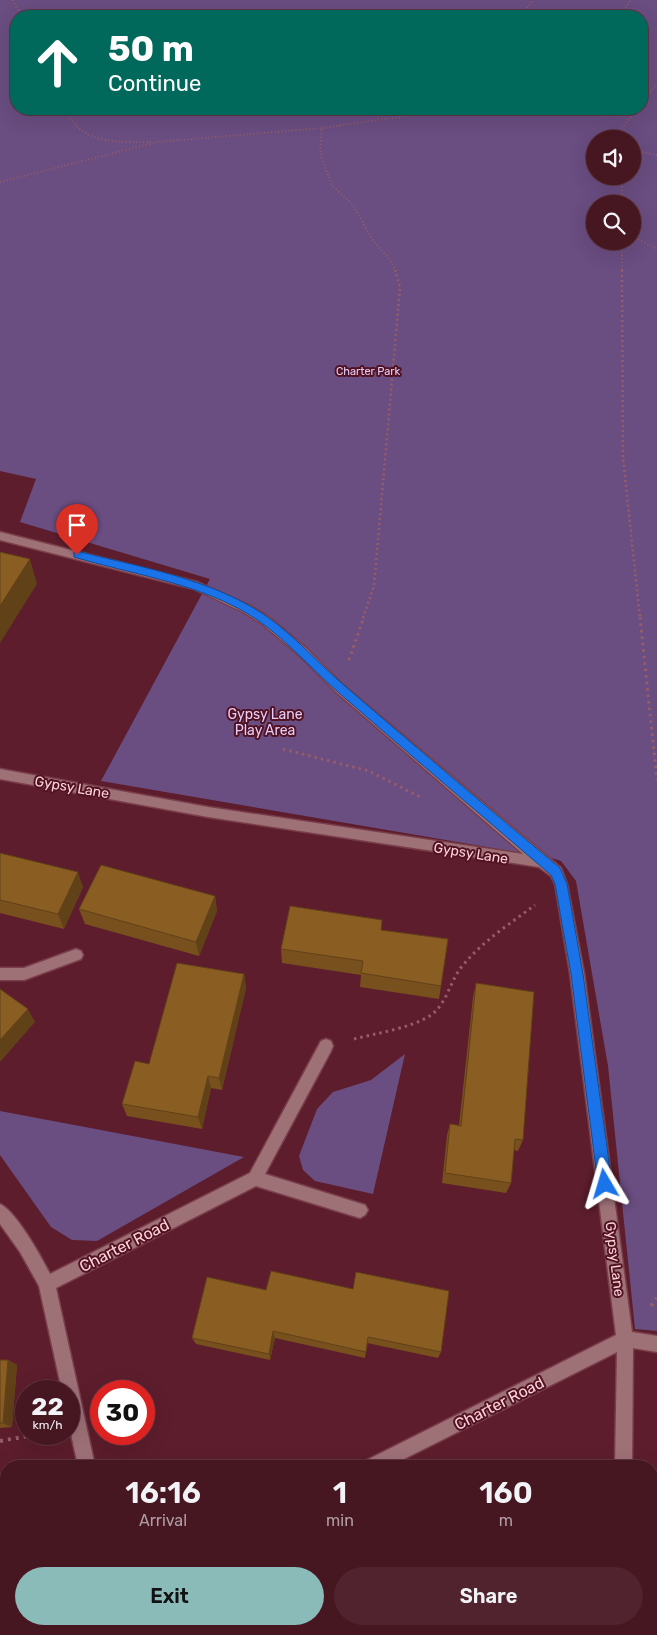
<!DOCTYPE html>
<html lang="en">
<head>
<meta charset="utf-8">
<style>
	:root { --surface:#461621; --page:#50232e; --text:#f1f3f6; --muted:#b09fa5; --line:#5e353f; --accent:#8bbbb9 }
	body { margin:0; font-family:Rubik,sans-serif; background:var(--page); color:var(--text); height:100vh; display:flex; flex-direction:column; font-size:19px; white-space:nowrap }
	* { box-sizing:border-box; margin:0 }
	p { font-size:16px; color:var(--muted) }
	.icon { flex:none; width:28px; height:28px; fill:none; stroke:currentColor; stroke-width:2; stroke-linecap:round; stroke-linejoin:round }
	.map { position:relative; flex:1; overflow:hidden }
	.details { position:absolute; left:0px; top:1460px; width:658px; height:175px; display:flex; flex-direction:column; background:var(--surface); border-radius:20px 20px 0 0; box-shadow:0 5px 20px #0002,0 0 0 1px var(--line) }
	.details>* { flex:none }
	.guide { position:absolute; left:10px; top:10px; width:638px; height:105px; border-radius:20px; box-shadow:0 5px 20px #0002,0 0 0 1px var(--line); background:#00695c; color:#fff; overflow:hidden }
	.buttons { position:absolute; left:586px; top:130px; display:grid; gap:10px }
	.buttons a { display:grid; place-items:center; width:55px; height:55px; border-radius:50%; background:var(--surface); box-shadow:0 5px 20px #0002,0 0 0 1px var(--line); font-size:25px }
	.speed { position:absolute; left:15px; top:1380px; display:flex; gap:10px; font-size:25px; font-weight:700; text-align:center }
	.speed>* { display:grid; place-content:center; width:65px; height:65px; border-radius:50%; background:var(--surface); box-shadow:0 5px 20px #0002,0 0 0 1px var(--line); line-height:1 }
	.speed small { font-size:12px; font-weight:400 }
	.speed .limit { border:8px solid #d22; background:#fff; color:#111 }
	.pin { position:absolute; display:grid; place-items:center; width:42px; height:42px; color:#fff; margin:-51px -21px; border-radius:50% 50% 50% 0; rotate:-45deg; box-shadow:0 0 5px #0007 }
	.pin .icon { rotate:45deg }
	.me { position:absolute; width:55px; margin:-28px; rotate:353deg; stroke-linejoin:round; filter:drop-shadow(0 0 4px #0008) }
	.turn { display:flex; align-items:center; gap:18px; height:105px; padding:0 15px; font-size:22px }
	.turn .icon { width:65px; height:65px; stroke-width:2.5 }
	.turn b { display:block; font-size:35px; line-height:42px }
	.eta { display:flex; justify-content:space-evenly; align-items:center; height:85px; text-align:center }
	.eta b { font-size:30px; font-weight:600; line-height:35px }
	.action { display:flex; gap:10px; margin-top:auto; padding:10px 15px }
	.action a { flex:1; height:58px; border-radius:30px; background:var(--accent); color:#111; font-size:20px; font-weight:600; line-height:58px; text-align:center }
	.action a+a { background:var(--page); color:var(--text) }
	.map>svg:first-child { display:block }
</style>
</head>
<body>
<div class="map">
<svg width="657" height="1635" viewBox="0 0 657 1635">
	<rect width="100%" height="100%" fill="#5d1d2c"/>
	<!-- green -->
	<g fill="#6a4d81" fill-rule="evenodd">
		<path d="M0 0H657V1331L635 1329 608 1066 576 881 561 861 551 858 101 781 210 579 20 522 36 479 0 471ZM16 16H641V109H16ZM595 139H632V176H595ZM595 204H632V241H595Z"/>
		<path d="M405 1054 373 1194 315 1181 303 1170 299 1156 317 1109 333 1092 371 1080Z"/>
		<path d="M0 1111 244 1157 97 1241 72 1240 51 1227 0 1155Z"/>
	</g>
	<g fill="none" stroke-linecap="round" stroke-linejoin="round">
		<defs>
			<g id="minor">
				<path d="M0 532 197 582 251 606 270 618 307 649 343 685 561 868 567 884 584 973 632 1332 657 1336V1352L633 1348 632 1466H615L617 1352 390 1466H364L367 1460 616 1335 570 973 555 884 551 876 539 867 208 817 0 779V769L208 807 523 854 335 691 299 655 262 624 243 612 194 589 0 540Z"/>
				<path d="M76 949 81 951 83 955 81 959 24 980H0V968H24Z"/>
				<path d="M326 1039 331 1041 333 1046 331 1051 265 1174 365 1205 368 1210 365 1215 360 1218 256 1186 56 1288 95 1466H78L69 1425V1391H62L39 1286 20 1252 0 1224V1204C16 1211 42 1258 50 1274L250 1173 321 1041Z"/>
				<path d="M6 1481V1499L0 1500V1482Z"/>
				<path d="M101 1629H119L117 1635H99Z"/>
				<path d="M365 1629H383L384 1635H366Z"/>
				<rect x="614" y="1629" width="18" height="6"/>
			</g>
		</defs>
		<!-- minor casing -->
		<use href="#minor" stroke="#7a3e4b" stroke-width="3"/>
		<!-- path-far3 -->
		<g stroke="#965d69" stroke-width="2" stroke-dasharray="1 2.5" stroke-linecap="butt">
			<path d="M13 0 21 16"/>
			<path d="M520 16 533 0"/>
			<path d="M619 16 631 0"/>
			<path d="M641 103 657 84"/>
			<path d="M65 109C81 145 117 142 151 142"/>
			<path d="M622 139V128L637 109"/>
			<path d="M632 150 657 155"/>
			<path d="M622 176V204"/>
			<path d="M0 182 157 142 322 128"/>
			<path d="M632 236 657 249"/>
			<path d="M622 241V271"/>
			<path d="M396 271 390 260 372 239 353 205 332 185 320 153 322 128 399 117 427 109"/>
		</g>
		<!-- path-far2 -->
		<g stroke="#965d69" stroke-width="2.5" stroke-dasharray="2 3" stroke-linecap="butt">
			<path d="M622 270 623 458 640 618"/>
			<path d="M363 618 374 586 400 287 395 270"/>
		</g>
		<!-- path-far1 -->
		<g stroke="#965d69" stroke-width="3" stroke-dasharray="2.5 4" stroke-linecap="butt">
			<path d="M640 617 657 780"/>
			<path d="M349 660 364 617"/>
			<path d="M283 749 369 771 420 797"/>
			<path d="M354 1039C377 1033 412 1028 431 1015 448 1003 450 979 464 964 484 940 511 923 535 905"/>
		</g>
		<!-- path -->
		<g stroke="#965d69" stroke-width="4" stroke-dasharray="3 5" stroke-linecap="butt">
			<path d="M651 1306 657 1298"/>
			<path d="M0 1441 40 1434"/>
		</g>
		<!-- minor -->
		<use href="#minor" fill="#9e7177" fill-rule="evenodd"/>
	</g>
	<!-- wall -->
	<g fill="#77501e">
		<path d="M0 853 83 887 64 929 0 913Z"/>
		<path d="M215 896 217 911 199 956 85 924 79 909Z"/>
		<path d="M382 920 381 930 441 986 439 999 360 987 361 975 282 963 281 949Z"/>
		<path d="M244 974 246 988 222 1090 211 1088 202 1129 127 1116 122 1104 149 1064Z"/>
		<path d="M476 983 523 1140 518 1151 514 1150 511 1183 506 1193 442 1183 447 1135 450 1124 459 1125 473 997Z"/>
		<path d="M207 1277 441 1352 438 1358 367 1343 365 1358 275 1338 270 1360 196 1344 192 1338Z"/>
		<path d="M0 1360H8L17 1365 12 1427 0 1428Z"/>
		<path d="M267 1629H279L312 1635H266Z"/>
		<path d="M389 1629H543V1635H388Z"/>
	</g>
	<!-- shaded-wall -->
	<g fill="#614118">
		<path d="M30 559 37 584 0 643V606Z"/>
		<path d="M78 872 83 887 64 929 58 914Z"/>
		<path d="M215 896 217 911 199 956 196 942Z"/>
		<path d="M244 974 246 988 222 1090 219 1078Z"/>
		<path d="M28 1009 35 1022 0 1062V1040Z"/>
		<path d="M208 1076 211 1088 202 1129 198 1117Z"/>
		<path d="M273 1331 275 1338 270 1360 269 1354Z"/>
		<path d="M8 1360 17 1365 12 1427 3 1423Z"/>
	</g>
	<!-- building -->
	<g fill="#8a5d23" stroke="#614118">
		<path d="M0 552 30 559 0 606Z"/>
		<path d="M0 853 78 872 58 914 0 900Z"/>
		<path d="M101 865 215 896 196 942 79 909Z"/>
		<path d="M290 906 382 920 381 930 448 939 441 986 361 973 363 961 281 949Z"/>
		<path d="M177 963 244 974 219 1078 208 1076 198 1117 122 1104 135 1061 149 1064Z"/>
		<path d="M476 983 534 992 523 1140 515 1139 511 1183 445 1173 450 1124 461 1126Z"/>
		<path d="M0 989 28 1009 0 1040Z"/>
		<path d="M271 1271 353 1289 356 1272 449 1291 441 1352 368 1337 366 1352 273 1331 269 1354 192 1338 207 1277 266 1290Z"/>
		<path d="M0 1360H8L3 1423H0Z"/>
		<path d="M267 1629 300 1635H266Z"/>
		<rect x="391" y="1629" width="152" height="6"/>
	</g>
	<!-- route -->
	<path fill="#1a73e8" stroke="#114b97" d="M77 551C135 566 197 576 250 606 287 626 314 660 346 687 417 748 488 808 560 868L567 884 583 974 612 1184 610 1188 605 1190 600 1188 598 1184 571 974 555 884 551 875C480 814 409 754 338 692 307 665 279 631 243 611 191 582 131 574 74 557V552Z"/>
	<g text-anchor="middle" stroke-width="4" stroke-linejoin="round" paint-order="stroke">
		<!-- far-park labels -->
		<g font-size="11" fill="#e4cdf8" stroke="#511222">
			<text x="368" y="375">Charter Park</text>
		</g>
		<!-- park labels -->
		<g font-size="14" fill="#e4cdf8" stroke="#511222">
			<text x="265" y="719">Gypsy Lane<tspan x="265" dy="16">Play Area</tspan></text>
		</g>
		<!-- street labels -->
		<g font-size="14" fill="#fdd3d8" stroke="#511222">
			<text transform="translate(72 787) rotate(10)" y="5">Gypsy Lane</text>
			<text transform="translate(471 853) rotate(9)" y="5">Gypsy Lane</text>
			<text transform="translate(615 1259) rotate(83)" y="5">Gypsy Lane</text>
		</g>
		<!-- near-street labels -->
		<g font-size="16" fill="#fdd3d8" stroke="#511222">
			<text transform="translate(124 1245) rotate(-27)" y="6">Charter Road</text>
			<text transform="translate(499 1403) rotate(-27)" y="6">Charter Road</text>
		</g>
	</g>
</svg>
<div class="buttons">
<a><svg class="icon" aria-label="sound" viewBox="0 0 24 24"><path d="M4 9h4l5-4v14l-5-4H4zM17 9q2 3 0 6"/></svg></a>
<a><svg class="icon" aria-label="search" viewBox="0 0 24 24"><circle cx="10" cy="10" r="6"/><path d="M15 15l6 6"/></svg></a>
</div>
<div class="speed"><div>22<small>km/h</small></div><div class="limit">30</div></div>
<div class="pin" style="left:77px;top:555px;background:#d93025"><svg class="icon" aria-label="arrive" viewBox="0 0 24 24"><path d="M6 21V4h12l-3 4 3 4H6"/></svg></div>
<svg class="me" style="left:605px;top:1184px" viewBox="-20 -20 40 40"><path d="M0-17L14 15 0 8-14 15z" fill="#1a73e8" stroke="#fff" stroke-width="4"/></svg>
<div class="guide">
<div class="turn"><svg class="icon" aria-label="ahead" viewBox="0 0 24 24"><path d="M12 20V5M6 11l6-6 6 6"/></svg><div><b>50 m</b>Continue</div></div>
</div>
<section class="details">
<div class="eta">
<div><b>16:16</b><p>Arrival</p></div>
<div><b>1</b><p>min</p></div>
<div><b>160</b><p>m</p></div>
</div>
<div class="action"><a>Exit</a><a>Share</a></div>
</section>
</div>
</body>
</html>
